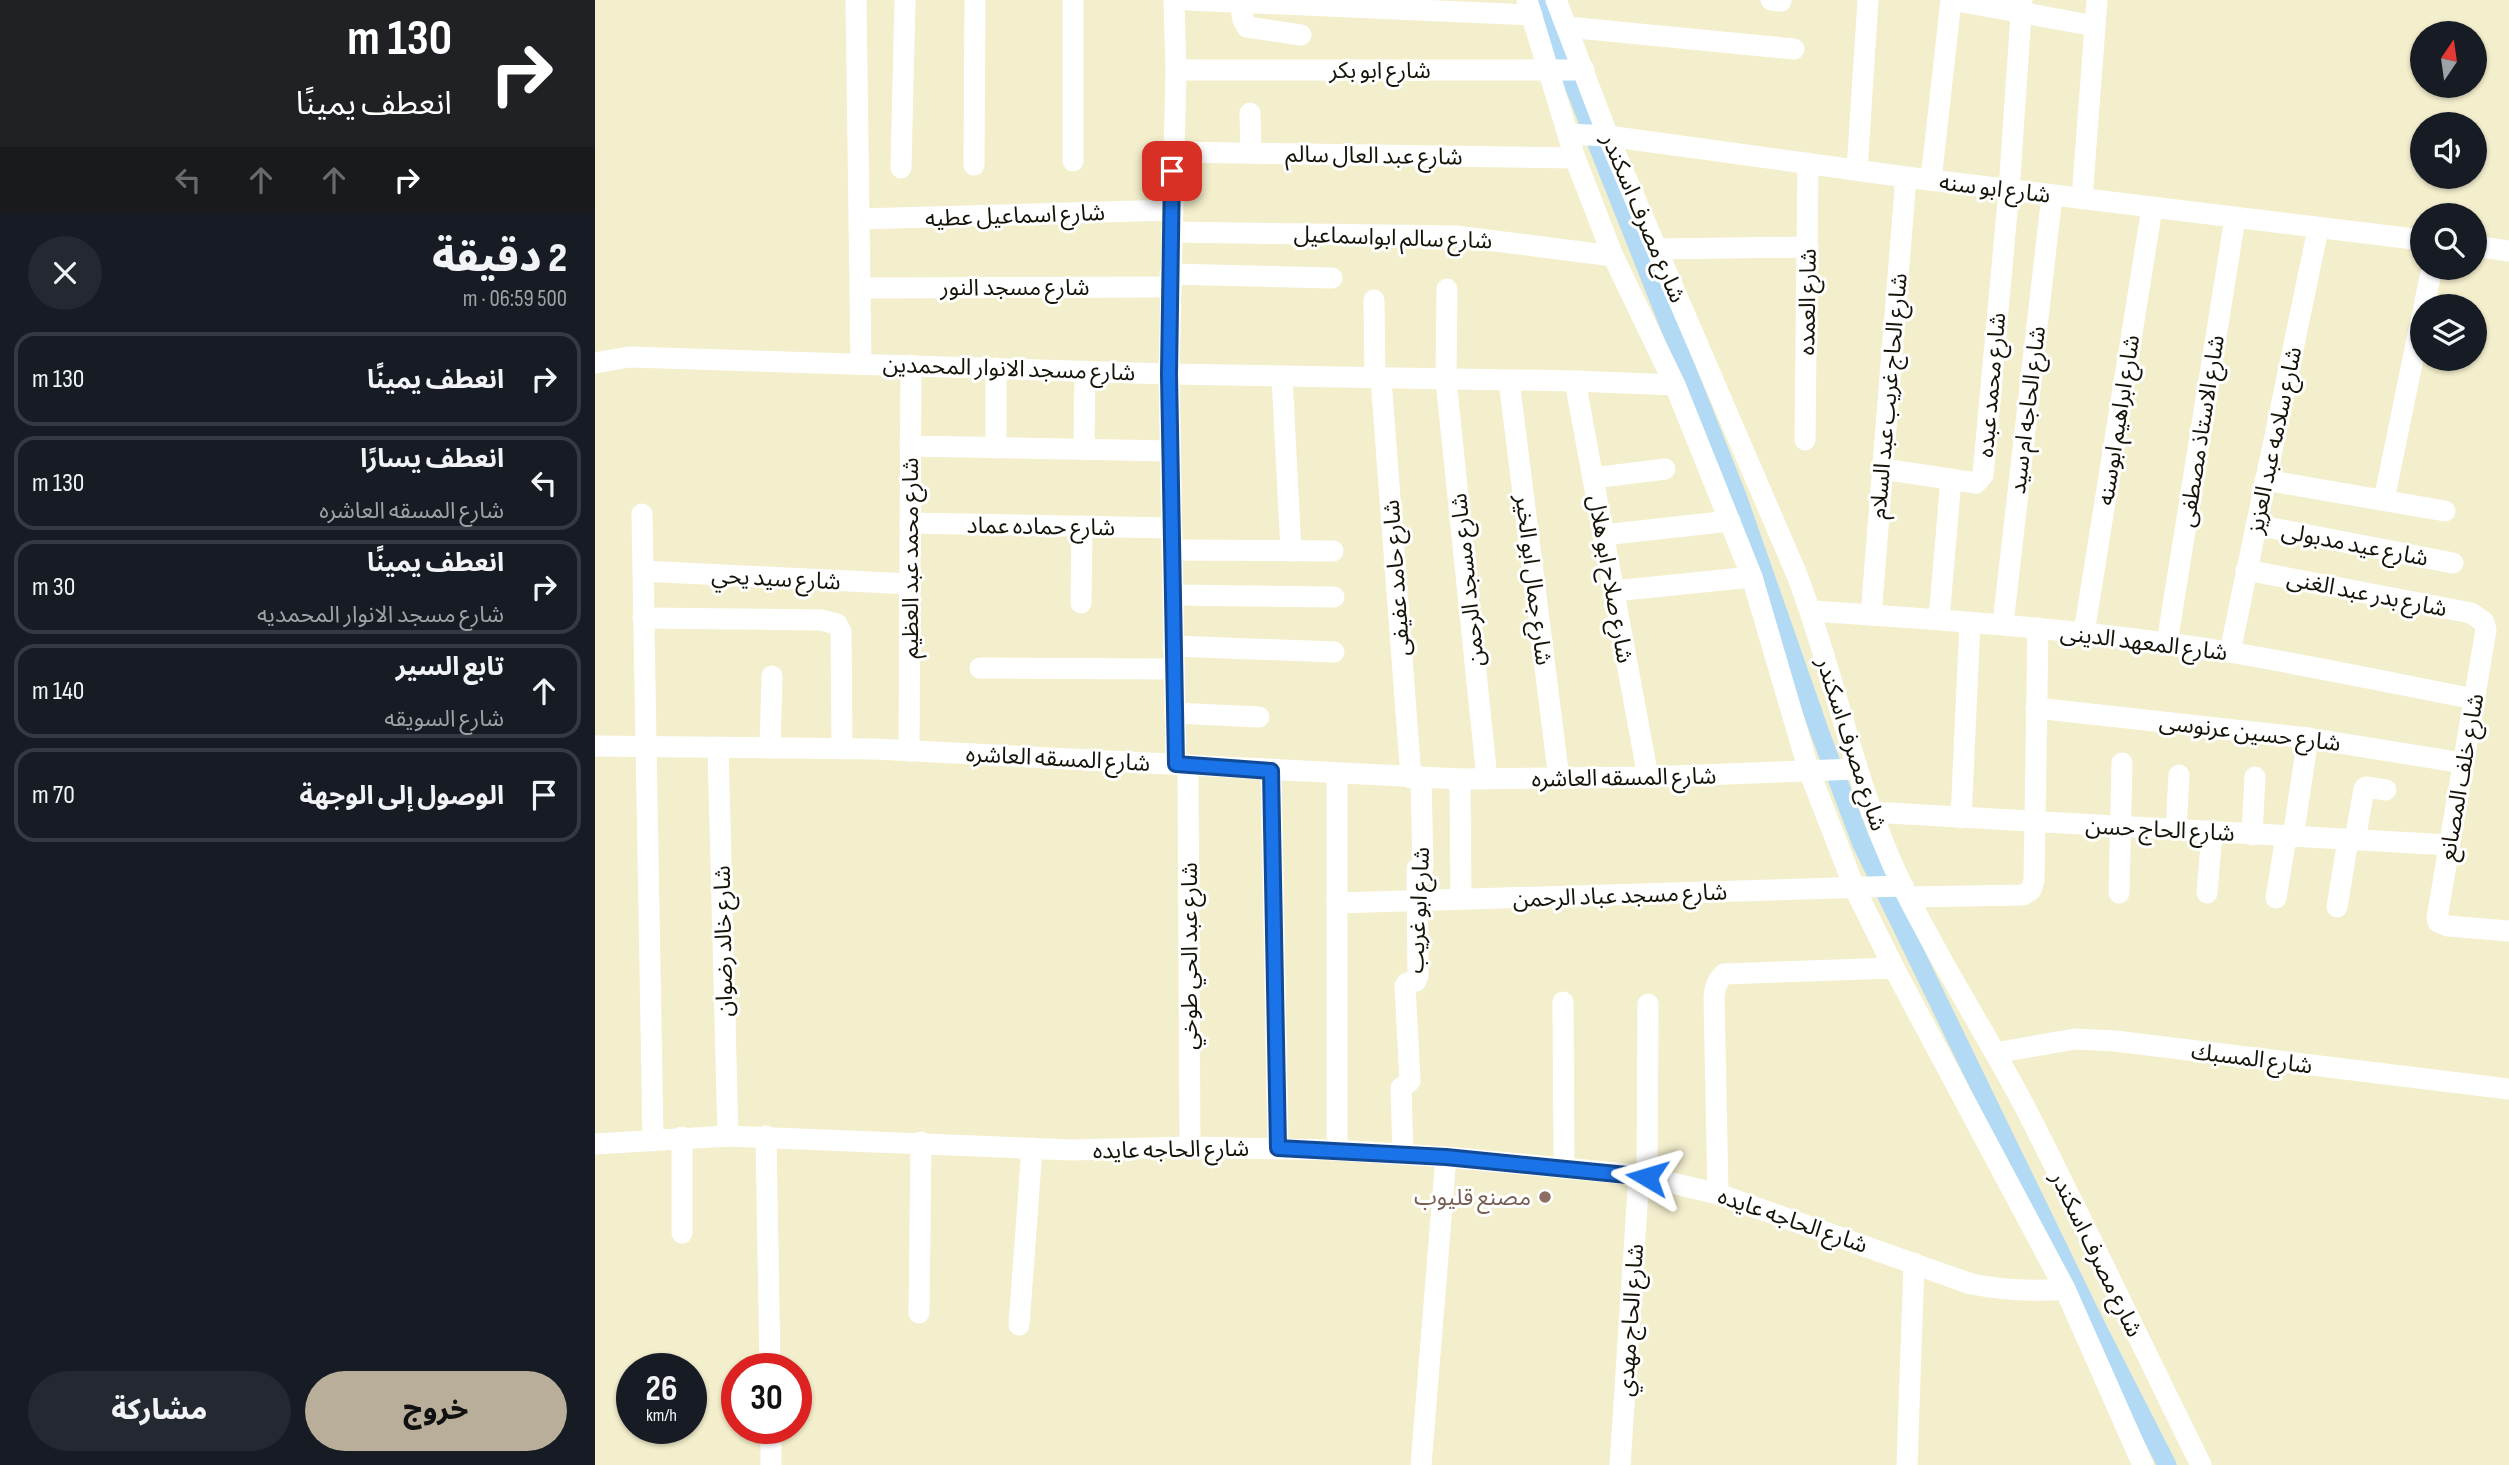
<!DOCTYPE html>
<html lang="ar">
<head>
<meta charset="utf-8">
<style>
	:root { --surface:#171b24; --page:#242831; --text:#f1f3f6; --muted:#9ea1a6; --line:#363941; --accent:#b8ae9a }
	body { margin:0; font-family:"Sofia Sans Condensed","Noto Sans Arabic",sans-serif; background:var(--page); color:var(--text); direction:rtl; height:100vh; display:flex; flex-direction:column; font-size:26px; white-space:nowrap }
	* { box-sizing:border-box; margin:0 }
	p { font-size:23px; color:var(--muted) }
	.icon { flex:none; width:38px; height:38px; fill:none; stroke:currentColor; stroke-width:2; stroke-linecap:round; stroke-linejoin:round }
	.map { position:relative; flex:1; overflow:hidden; direction:ltr }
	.panel { display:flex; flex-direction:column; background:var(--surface); width:595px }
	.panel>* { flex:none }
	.banner { background:#202124; color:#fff; overflow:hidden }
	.needle { width:46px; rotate:13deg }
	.controls { position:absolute; left:1815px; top:21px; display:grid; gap:14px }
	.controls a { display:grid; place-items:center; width:77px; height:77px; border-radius:50%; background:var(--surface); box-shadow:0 2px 5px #0004; font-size:35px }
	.speed { position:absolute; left:21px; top:1353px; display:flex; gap:14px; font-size:35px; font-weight:700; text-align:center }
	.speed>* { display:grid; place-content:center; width:91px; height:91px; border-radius:50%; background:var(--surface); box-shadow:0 2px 5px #0004; line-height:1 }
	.speed small { font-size:18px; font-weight:400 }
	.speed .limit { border:10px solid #d22; background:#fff; color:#111 }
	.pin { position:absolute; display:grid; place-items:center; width:60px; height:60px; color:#fff; margin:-30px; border-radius:14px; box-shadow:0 4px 10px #0006 }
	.me { position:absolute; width:77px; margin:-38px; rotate:277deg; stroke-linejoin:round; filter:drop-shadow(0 0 5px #0008) }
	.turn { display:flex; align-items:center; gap:24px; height:147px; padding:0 28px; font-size:32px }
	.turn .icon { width:91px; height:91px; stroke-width:2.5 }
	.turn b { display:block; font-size:49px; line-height:60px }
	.lanes { display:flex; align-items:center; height:66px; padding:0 28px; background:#0003; justify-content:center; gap:35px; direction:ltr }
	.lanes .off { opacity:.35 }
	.round { display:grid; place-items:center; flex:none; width:74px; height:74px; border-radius:37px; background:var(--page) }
	.summary { display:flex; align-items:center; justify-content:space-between; height:119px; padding:0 28px }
	h1 { font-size:42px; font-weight:800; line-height:52px }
	.cta { display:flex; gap:14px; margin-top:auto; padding:14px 28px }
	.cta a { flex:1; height:80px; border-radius:42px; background:var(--accent); color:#111; font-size:28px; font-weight:800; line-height:80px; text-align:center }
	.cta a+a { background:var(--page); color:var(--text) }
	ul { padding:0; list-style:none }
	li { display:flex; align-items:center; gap:21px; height:94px; margin:0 14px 10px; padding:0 14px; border:4px solid var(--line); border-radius:21px }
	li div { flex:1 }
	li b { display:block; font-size:26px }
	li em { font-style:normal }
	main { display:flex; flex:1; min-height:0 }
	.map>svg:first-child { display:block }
</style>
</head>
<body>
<main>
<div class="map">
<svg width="1914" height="1465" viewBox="0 0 1914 1465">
	<rect width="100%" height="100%" fill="#f3eecc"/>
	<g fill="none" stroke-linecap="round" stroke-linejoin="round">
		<!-- canal -->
		<path stroke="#b3daf5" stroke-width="19" d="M945 0 1142 496 1225 733 1266 842 1498 1320 1572 1465"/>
		<!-- street -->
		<g stroke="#fff" stroke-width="21">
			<path d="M261 0 266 364"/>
			<path d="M478 0V161"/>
			<path d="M579 0 581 70 574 374 581 764"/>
			<path d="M593 0 937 15"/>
			<path d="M932 0 980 158 1018 256 1080 385 1157 577 1214 771 1260 889 1299 968 1470 1289 1548 1465"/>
			<path d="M961 0 1013 136 1202 575C1241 677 1259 786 1307 885 1345 963 1393 1036 1433 1113 1492 1229 1548 1348 1606 1465"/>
			<path d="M1176 0 1186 1"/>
			<path d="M1357 0 1500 26"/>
			<path d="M645 2 648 20 652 27 706 35"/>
			<path d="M972 27 1199 49"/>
			<path d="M581 70H989"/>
			<path d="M655 113 656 153"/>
			<path d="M973 134 1013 136 1311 177 1827 240"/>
			<path d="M578 152 980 158"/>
			<path d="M379 165 380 0"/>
			<path d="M306 168 310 0"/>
			<path d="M1262 170 1273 0"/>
			<path d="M1336 180 1356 0"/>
			<path d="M1487 199 1502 0"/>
			<path d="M264 219 576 210"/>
			<path d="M577 232 861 236 1018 256"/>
			<path d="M1880 246 1914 251"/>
			<path d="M1062 249 1213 247"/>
			<path d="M575 274 737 278"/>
			<path d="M265 288 575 287"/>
			<path d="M852 289 851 380 892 779"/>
			<path d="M779 300 780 378"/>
			<path d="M1829 306 1837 268"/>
			<path d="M0 363 34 357 574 374 980 381 1080 385"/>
			<path d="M401 368V448"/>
			<path d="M687 376 696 551"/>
			<path d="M786 379 816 778"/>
			<path d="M914 381 964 779"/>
			<path d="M980 381 1053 777"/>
			<path d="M1210 440 1213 163"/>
			<path d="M315 446 575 451"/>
			<path d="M489 449 490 371"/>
			<path d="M1288 469 1381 483 1388 475 1414 190 1427 0"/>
			<path d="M998 478 1070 469"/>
			<path d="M1670 480 1850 511"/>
			<path d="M1789 500 1827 315"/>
			<path d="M47 514 58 1139"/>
			<path d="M315 523 576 528"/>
			<path d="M1661 525 1858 563"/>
			<path d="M1008 535 1135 521"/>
			<path d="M577 550 738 551"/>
			<path d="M1651 570 1876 613 1889 622 1891 630 1842 918 1843 922 1853 926 1914 931"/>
			<path d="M48 571 315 584"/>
			<path d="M1019 591 1157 577"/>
			<path d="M578 595 739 597"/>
			<path d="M486 603 487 526"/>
			<path d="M1216 611C1355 620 1495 630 1634 652 1716 666 1797 683 1879 699"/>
			<path d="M1276 615 1311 177"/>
			<path d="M48 618 226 620 242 624 246 632 247 749"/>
			<path d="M1344 619 1356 479"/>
			<path d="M1408 624 1457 195"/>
			<path d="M1489 633 1557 208"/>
			<path d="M1572 643 1640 218"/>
			<path d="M578 646 739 652"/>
			<path d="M1635 652 1723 229"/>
			<path d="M385 668 579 669"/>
			<path d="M1441 708 1713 738 1868 763"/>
			<path d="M580 713 664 717"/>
			<path d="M0 746 281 749 865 779 1053 777 1261 769"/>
			<path d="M123 747 133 1136"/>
			<path d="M175 748 177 676"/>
			<path d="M314 751 316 365"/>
			<path d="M593 765 595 1147"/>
			<path d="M676 770 683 1148"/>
			<path d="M742 775V1150"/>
			<path d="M865 779 866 899"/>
			<path d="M1276 812 1854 845"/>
			<path d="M1366 818 1375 622"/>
			<path d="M1581 830 1584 775"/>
			<path d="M1657 835 1660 777"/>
			<path d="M1698 837 1713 738"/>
			<path d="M1760 840 1769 789 1771 787 1791 790"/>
			<path d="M1524 893 1527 763"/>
			<path d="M1612 893 1617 832"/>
			<path d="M1314 897 1428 895 1436 890 1439 880 1443 628"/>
			<path d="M1681 898 1691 837"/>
			<path d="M742 903 1308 886"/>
			<path d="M1742 907 1753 840"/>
			<path d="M968 1002 969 1168"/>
			<path d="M1400 1053 1480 1039 1520 1041 1914 1089"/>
			<path d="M171 1136 175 1368"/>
			<path d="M0 1144 133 1136 477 1150 595 1147 742 1150 851 1157 1044 1175 1123 1194 1376 1284C1408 1290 1437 1292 1470 1289"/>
			<path d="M808 1154 806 1088 815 1081 810 986 812 983 821 981 823 976 822 869 828 867 826 779"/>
			<path d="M1052 1177 1053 1004"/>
			<path d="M1123 1194 1119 997C1120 987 1122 981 1129 974L1299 968"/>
			<path d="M87 1233V1137"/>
			<path d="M324 1313 326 1142"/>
			<path d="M424 1325 437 1148"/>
			<path d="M176 1428V1465"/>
			<path d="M826 1465 851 1157"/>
			<path d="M1025 1465 1044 1175"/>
			<path d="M1312 1465 1319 1263"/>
		</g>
	</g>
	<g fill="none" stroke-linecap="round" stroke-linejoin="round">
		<defs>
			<path id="route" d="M577 171 574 374 581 764 676 771 683 1148 851 1157 1052 1177"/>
		</defs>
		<!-- route casing -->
		<use href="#route" stroke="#114b97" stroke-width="18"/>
		<!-- route -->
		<use href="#route" stroke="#1a73e8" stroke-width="12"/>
	</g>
	<!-- markers -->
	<circle fill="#8d6e63" stroke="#fff" stroke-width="2.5" cx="950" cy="1197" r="7"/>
	<g text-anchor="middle" stroke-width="6" stroke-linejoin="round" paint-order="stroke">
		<!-- street labels -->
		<g font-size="23" fill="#161408" stroke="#fff">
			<text x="785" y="78">شارع ابو بكر</text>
			<text transform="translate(779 155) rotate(1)" y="8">شارع عبد العال سالم</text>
			<text transform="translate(1400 188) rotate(7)" y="8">شارع ابو سنه</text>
			<text transform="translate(420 215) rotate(-2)" y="8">شارع اسماعيل عطيه</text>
			<text transform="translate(1049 218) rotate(67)" y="8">شارع مصرف اسكندر</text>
			<text transform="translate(798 237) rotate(2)" y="8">شارع سالم ابواسماعيل</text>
			<text x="420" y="295">شارع مسجد النور</text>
			<text transform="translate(1212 302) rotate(-89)" y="8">شارع العمده</text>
			<text transform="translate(414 368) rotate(2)" y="8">شارع مسجد الانوار المحمدين</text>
			<text transform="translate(1396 385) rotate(-85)" y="8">شارع محمد عبده</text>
			<text transform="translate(1293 396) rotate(-85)" y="8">شارع الحاج غريب عبد السلام</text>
			<text transform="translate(1432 410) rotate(-83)" y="8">شارع الحاجه ام سيد</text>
			<text transform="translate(1523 420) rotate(-81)" y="8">شارع ابراهيم ابوسنه</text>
			<text transform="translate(1606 431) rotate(-81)" y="8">شارع الاستاذ مصطفى</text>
			<text transform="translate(1679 440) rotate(-78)" y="8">شارع سلامه عبد العزيز</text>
			<text transform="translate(446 526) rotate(1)" y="8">شارع حماده عماد</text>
			<text transform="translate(1760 544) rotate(11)" y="8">شارع عيد مدبولى</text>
			<text transform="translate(315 558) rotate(-90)" y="8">شارع محمد عبد العظيم</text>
			<text transform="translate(181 578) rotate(3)" y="8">شارع سيد يحي</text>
			<text transform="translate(801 578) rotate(-94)" y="8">شارع حامد عفيفى</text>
			<text transform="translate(1016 579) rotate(80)" y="8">شارع صلاح ابو هلال</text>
			<text transform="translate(872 580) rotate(-96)" y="8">شارع مسجد الرحمن</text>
			<text transform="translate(939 580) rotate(83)" y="8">شارع جمال ابو الخير</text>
			<text transform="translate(1772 593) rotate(11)" y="8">شارع بدر عبد الغنى</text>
			<text transform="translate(1549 642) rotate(7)" y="8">شارع المعهد الدينى</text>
			<text transform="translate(1655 732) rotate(7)" y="8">شارع حسين عرنوسى</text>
			<text transform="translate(1257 744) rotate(72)" y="8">شارع مصرف اسكندر</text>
			<text transform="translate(463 758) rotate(3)" y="8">شارع المسقه العاشره</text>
			<text transform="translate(1029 777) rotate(-1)" y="8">شارع المسقه العاشره</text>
			<text transform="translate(1866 777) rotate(-80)" y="8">شارع خلف المصانع</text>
			<text transform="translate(1565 829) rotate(3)" y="8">شارع الحاج حسن</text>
			<text transform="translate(1025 895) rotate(-2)" y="8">شارع مسجد عباد الرحمن</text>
			<text transform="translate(823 910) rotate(-87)" y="8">شارع ابو غريب</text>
			<text transform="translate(128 941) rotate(-91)" y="8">شارع خالد رضوان</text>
			<text transform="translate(594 956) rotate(-90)" y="8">شارع عبد الحي طوخي</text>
			<text transform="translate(1657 1058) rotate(7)" y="8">شارع المسبك</text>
			<text transform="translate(576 1149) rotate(-1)" y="8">شارع الحاجه عايده</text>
			<text transform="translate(1198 1220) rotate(19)" y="8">شارع الحاجه عايده</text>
			<text transform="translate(1502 1254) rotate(64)" y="8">شارع مصرف اسكندر</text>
			<text transform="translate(1035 1320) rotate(-86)" y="8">شارع الحاج مهدي</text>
		</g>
		<!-- education labels -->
		<g font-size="23" fill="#785e54" stroke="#fff" text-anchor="end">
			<text x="936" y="1205">مصنع قليوب</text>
		</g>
	</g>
</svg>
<div class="controls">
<a><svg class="needle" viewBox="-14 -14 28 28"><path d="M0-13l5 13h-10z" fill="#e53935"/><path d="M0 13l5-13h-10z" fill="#9ea1a6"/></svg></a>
<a><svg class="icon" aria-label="sound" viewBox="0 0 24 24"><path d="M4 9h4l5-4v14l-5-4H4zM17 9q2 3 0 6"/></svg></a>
<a><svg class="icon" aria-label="search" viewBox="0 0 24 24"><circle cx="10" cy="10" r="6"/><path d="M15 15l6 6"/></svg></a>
<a><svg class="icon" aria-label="layers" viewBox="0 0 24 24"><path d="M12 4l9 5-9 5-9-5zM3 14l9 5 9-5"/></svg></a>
</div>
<div class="speed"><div>26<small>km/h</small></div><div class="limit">30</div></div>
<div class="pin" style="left:577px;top:171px;background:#d93025"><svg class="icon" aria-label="arrive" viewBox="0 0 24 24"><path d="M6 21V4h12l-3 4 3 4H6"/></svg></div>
<svg class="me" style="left:1052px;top:1177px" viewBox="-20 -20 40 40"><path d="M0-17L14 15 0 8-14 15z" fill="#1a73e8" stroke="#fff" stroke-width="4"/></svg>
</div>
<section class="panel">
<div class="banner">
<div class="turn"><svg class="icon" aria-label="right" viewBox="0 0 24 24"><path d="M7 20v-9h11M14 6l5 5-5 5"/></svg><div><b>130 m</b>انعطف يمينًا</div></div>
<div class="lanes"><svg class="icon off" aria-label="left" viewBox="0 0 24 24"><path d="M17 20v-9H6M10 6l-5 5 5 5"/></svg><svg class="icon off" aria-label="ahead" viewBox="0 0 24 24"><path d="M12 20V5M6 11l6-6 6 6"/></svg><svg class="icon off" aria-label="ahead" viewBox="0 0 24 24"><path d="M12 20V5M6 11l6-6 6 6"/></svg><svg class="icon" aria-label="right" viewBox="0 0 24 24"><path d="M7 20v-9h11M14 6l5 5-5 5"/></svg></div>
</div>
<div class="summary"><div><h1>2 دقيقة</h1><p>500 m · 06:59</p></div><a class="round"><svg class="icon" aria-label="close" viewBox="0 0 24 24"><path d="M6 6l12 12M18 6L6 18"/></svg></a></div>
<ul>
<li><svg class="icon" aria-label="right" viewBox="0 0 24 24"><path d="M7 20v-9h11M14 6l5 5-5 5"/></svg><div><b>انعطف يمينًا</b></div><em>130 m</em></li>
<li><svg class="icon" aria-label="left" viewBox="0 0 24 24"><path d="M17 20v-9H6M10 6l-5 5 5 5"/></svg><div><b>انعطف يسارًا</b><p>شارع المسقه العاشره</p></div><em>130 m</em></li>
<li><svg class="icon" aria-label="right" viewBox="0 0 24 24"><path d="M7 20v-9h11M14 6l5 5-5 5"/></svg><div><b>انعطف يمينًا</b><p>شارع مسجد الانوار المحمديه</p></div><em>30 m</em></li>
<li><svg class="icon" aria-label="ahead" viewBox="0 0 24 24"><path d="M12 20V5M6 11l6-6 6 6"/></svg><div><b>تابع السير</b><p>شارع السويقه</p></div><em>140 m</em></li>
<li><svg class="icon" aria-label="arrive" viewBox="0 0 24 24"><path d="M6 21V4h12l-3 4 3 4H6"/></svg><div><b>الوصول إلى الوجهة</b></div><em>70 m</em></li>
</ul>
<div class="cta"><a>خروج</a><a>مشاركة</a></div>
</section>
</main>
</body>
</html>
